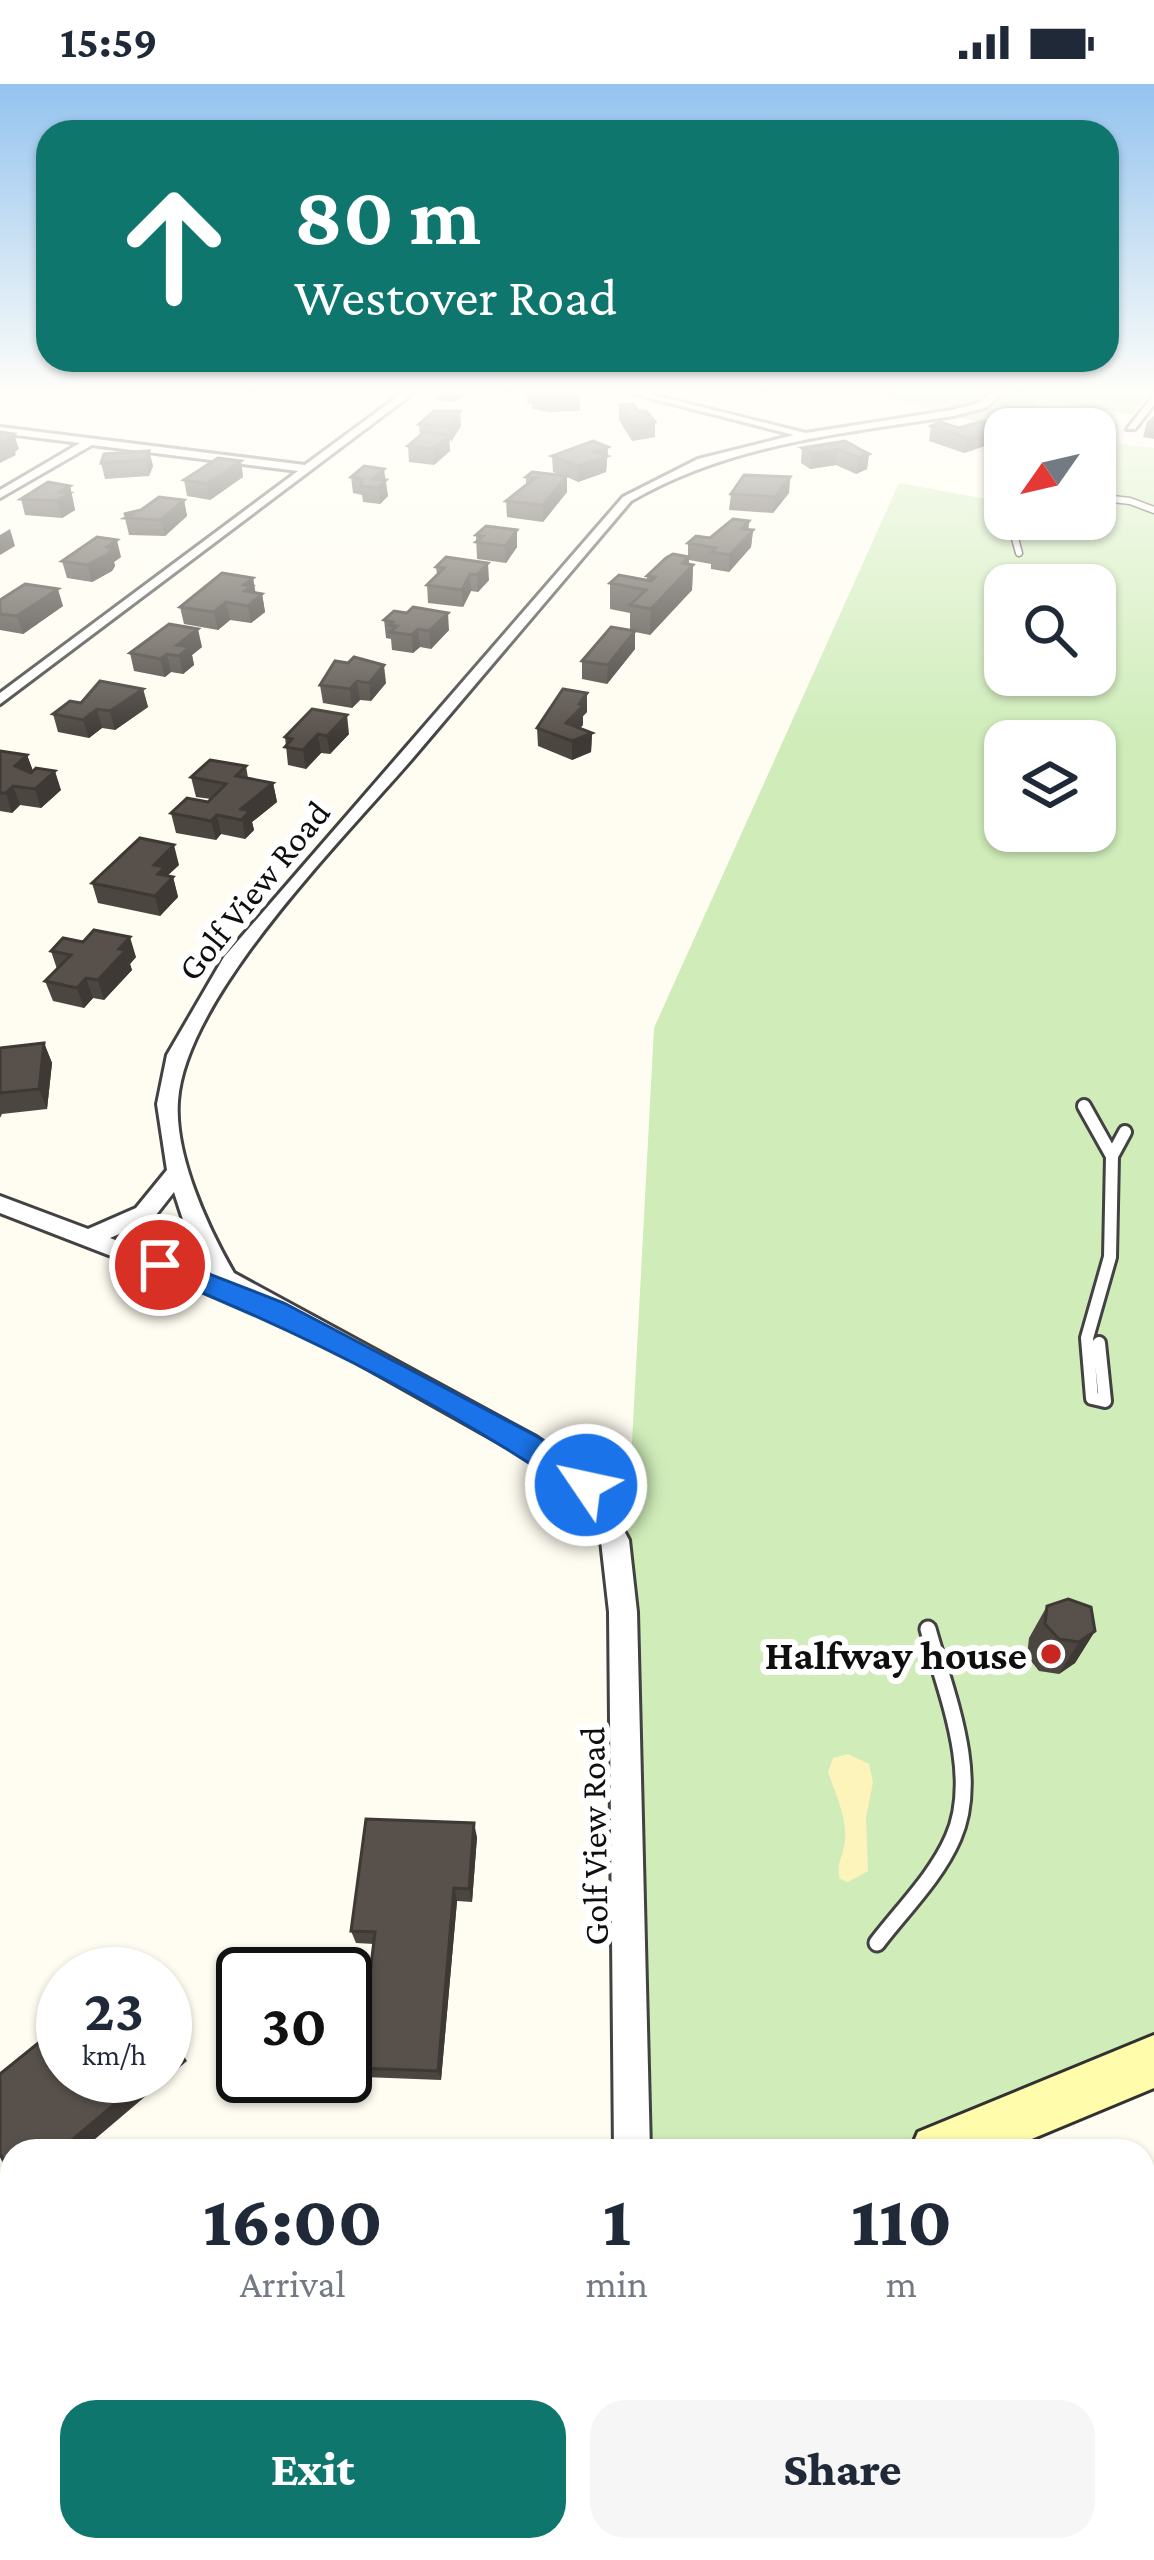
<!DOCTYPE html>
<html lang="en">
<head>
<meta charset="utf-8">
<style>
	:root { --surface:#fff; --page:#f6f6f7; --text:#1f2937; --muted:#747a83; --accent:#0f766e }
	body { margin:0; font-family:"Crimson Pro",serif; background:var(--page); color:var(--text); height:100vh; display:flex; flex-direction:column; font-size:45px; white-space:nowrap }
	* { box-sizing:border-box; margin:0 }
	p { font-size:39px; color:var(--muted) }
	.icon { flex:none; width:66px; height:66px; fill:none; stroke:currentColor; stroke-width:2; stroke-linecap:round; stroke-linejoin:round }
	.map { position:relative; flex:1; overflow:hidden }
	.details { position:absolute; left:0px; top:2055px; width:1155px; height:423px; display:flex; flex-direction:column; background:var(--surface); border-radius:36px 36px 0 0; box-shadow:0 3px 9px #0004 }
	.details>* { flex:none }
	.guide { position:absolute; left:36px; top:36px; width:1083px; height:252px; border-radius:36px; box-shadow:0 3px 9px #0004; background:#0f766e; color:#fff; overflow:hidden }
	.needle { width:78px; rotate:236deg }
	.fabs { position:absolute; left:984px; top:324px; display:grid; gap:24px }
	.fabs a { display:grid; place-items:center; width:132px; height:132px; border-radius:24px; background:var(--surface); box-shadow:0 3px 9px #0004; font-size:60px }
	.speed { position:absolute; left:36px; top:1863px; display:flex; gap:24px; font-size:60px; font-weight:700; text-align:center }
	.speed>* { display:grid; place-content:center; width:156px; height:156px; border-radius:50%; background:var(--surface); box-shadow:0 3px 9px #0004; line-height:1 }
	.speed small { font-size:30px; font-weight:400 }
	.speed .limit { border:6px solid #111; border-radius:18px; background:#fff; color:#111 }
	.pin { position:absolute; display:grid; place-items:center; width:102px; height:102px; color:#fff; margin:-51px; border:6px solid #fff; border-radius:50%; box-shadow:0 3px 12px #0007 }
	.me { position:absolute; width:132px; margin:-66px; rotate:304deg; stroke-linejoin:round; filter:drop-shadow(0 0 9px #0008) }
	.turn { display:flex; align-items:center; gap:42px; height:252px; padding:0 60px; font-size:54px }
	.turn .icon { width:156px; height:156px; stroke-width:2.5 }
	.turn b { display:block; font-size:84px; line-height:102px }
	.eta { display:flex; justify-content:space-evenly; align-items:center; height:204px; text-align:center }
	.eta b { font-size:72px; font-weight:800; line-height:84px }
	.cta { display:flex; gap:24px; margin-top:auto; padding:24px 60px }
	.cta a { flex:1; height:138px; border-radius:36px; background:var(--accent); color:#fff; font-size:48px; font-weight:800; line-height:138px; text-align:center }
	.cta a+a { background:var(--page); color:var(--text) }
	.status { display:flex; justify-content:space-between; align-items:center; height:84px; padding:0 60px; background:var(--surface); direction:ltr }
	.status svg { height:33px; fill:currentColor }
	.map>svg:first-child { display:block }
</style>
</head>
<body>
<div class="status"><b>15:59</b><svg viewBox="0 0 49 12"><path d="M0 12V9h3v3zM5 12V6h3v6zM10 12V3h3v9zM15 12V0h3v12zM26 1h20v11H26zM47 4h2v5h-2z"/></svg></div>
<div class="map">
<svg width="1154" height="2476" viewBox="0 0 1154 2476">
	<rect width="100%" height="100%" fill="#fffdf1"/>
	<!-- green -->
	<path fill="#cfecb9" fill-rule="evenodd" d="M1095 356 1154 364V1974L924 2067H611L623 1528 654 944 899 399 997 417 1005 394V435H1095ZM1005 501H1095V591H1005ZM1005 657H1095V747H1005Z"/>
	<!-- forest -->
	<path fill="#b0dd97" d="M877 310H1149L1132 330 1040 316 1022 345H1005Z"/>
	<!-- sand -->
	<path fill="#fdf4bb" d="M848 1670 869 1680 873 1698 866 1734 868 1787 848 1798 840 1795C835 1779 844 1772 845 1756 847 1733 835 1709 828 1688L833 1674Z"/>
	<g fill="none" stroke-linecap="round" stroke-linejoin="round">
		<defs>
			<g id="lane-far2">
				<path d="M1095 413 1130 417 1154 426"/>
				<path d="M1019 469 1013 447 1037 435"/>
			</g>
			<g id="lane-far1">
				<path d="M1084 1022 1112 1072"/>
				<path d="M1099 1259 1105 1317 1092 1314 1087 1254 1110 1173 1112 1072 1125 1048"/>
			</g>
			<path id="lane" d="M877 1859C903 1825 936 1793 953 1754 981 1691 945 1607 928 1545"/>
			<g id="street">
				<path d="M401 310H412L0 620V609L298 387 92 361 0 414V406L80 359 0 349V343L305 381Z"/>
				<path d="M634 310H649L806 349 952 326 979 319 990 310H1000L987 323 953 332C841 350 731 359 631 417 558 503 485 589 412 675 343 755 185 913 178 1017 174 1071 208 1144 234 1189L536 1353 595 1393 629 1456 637 1528 650 2067H614L609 1528 601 1457 577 1409 518 1369 247 1217 238 1221 230 1218 0 1129V1112L88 1145 136 1124 167 1086 157 1020 167 971 224 873 623 413 698 375 794 351ZM174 1108 186 1145 213 1193 110 1154 152 1136Z"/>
				<path d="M1154 311V321L1135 345H1127Z"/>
			</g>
			<g id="secondary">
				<path d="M1154 1951V2004L1003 2067H910L918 2048Z"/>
				<path d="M12 2442V2466H63L59 2476H0V2447Z"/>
			</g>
		</defs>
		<!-- lane-far2 casing -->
		<use href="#lane-far2" stroke="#424242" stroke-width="9"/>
		<!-- lane-far1 casing -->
		<use href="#lane-far1" stroke="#424242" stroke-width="18"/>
		<!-- lane casing -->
		<use href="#lane" stroke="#424242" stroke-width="21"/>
		<!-- street casing -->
		<use href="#street" stroke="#424242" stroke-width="6"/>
		<!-- secondary casing -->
		<use href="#secondary" stroke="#313131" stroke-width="6"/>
		<!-- lane-far2 -->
		<use href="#lane-far2" stroke="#fff" stroke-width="6"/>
		<!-- lane-far1 -->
		<use href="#lane-far1" stroke="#fff" stroke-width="12"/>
		<!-- lane -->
		<use href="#lane" stroke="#fff" stroke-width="15"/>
		<!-- street -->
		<use href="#street" fill="#fff" fill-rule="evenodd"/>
		<!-- secondary -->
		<use href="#secondary" fill="#fffdac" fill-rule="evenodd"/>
	</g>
	<!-- wall -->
	<g fill="#4c4640">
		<path d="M436 310H469L453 318 436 316Z"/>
		<path d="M527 310H578L580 312V327L550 328 532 325V320L527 319Z"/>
		<path d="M619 321 638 327 655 338V353L632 357 619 336Z"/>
		<path d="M460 327 461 342 449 358 450 367 434 381 409 378 408 362 420 352 419 340Z"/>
		<path d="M1154 332V355L1143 353 1147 338Z"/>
		<path d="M931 342 959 344 1001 343 997 358 964 369 929 357Z"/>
		<path d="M845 357 869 370 867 385 856 390 836 381 810 385 801 379 802 364Z"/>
		<path d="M608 363 606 388 578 398 567 393V408L543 438 507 433 506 417 526 401V393L562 391 553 388 552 372Z"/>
		<path d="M149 367 153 382 149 392 105 395 101 379Z"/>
		<path d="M241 377 243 393 210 416 187 412 184 396Z"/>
		<path d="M351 393 385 396 388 412 380 420 363 418 362 411 353 409Z"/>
		<path d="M790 393 789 409 773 429 729 426 731 410Z"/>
		<path d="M70 402 75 426 62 434 25 431 21 415Z"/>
		<path d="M184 416 187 432 165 452 129 451 124 430Z"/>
		<path d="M749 437 748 446H753L751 463 729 488 711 485V480L689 476V480L693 481 692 506 650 551 635 548V565L607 600 582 595V577L630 546V529L610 525V499L647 496V492L688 473V459L710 454Z"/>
		<path d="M517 446V463L506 479 477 475 476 451Z"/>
		<path d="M121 473 114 478 115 482 112 487 92 498 67 494 62 477Z"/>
		<path d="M446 473 489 496 478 508 471 507 463 523 428 519 427 501 437 491 436 483Z"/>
		<path d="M253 494 255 509 262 510 265 528 251 539 230 536 218 546 184 540 180 523Z"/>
		<path d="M0 516 63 522 23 550 0 546Z"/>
		<path d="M384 536 449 546 431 565 420 563 413 569 392 566 391 555 386 554Z"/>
		<path d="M202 563 192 571 194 581 183 590 171 588 165 593 134 587 130 569Z"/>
		<path d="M335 577 386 599 371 617 360 616 352 624 323 619 320 601Z"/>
		<path d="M143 605 148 623 115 646 102 644 89 654 58 648 53 630 81 619Z"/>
		<path d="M312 625 349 650 330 670 321 669 306 685 288 681 285 653Z"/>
		<path d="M587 628 583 632V641L580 644 592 649 591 668 572 676 538 662 537 644Z"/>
		<path d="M0 667 27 671 33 687 61 706 41 724 20 721 12 729 0 727Z"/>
		<path d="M246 682 248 694 273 699 277 718 252 738 254 746 245 755 221 750 216 756 176 749 171 729 208 718 211 715 196 713 191 693Z"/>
		<path d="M179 781 167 792 173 793 178 813 160 832 98 819 92 799Z"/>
		<path d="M51 867 136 873 130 880 132 886 104 916 93 914 84 924 53 917 45 897 57 885Z"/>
		<path d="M44 959 52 979 47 1025 2 1030 0 1034V964Z"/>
		<path d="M1047 1522 1095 1547 1075 1579 1059 1590 1039 1587 1027 1572 1029 1554Z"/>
		<path d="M477 1753 472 1818 457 1817 441 1996 364 1993 359 1984 374 1860 356 1859 351 1847Z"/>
	</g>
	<!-- shaded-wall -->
	<g fill="#3e3934">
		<path d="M452 310H469L453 318Z"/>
		<path d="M460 327 461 342 451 358 450 343Z"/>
		<path d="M655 338V353L632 357 633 342Z"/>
		<path d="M1001 343 997 358 964 369 967 354Z"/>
		<path d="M14 350 19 365 15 368 16 371 0 379V361Z"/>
		<path d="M449 351 450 367 434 381 433 365Z"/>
		<path d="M608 363 606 388 578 398V382L594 368Z"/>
		<path d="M838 365 836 381 810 385 812 369Z"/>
		<path d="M149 367 153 382 149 392 146 376Z"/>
		<path d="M869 370 867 385 856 390 859 374Z"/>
		<path d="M241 377 243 393 210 416 207 400Z"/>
		<path d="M384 385 388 412 380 420 378 404 373 395Z"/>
		<path d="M567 392V408L543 438V421Z"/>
		<path d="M790 393 789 409 773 429 775 413Z"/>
		<path d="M70 402 75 426 62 434 57 417 60 408Z"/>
		<path d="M184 416 187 432 165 452 161 436Z"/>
		<path d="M749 437 748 452 753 446 751 463 729 488 730 471 742 445Z"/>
		<path d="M10 445 15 462 0 471V451Z"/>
		<path d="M517 446V463L506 479 505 462Z"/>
		<path d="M117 456 121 473 114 478 115 482 112 487 92 498 87 481Z"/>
		<path d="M689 473V486L693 481 692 506 650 551 651 525Z"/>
		<path d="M488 479 489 496 478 508 477 491Z"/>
		<path d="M470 490 471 507 463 523 462 506Z"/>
		<path d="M253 494 256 511 262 510 265 528 251 539 244 501Z"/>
		<path d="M58 505 63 522 23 550 17 532Z"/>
		<path d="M226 518 230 536 218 546 214 528Z"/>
		<path d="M448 529 449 546 431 565 429 547Z"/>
		<path d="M198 545 202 563 192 571 194 581 183 590 177 561Z"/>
		<path d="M418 545 420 563 413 569 412 551Z"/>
		<path d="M635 547V565L607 600 608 581Z"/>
		<path d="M167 570 171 588 165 593 160 575Z"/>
		<path d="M384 581 386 599 371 617 369 599Z"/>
		<path d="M357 597 360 616 352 624 350 605Z"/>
		<path d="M143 605 148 623 115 646 110 627Z"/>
		<path d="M587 609V628L583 632V641L568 655 566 639Z"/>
		<path d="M97 625 102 644 89 654 83 636Z"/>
		<path d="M347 631 349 650 330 670 327 652Z"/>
		<path d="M592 649 591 668 572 676V657Z"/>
		<path d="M318 650 321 669 306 685 303 666Z"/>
		<path d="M27 671 34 690 15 682Z"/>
		<path d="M55 687 61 706 41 724 35 705Z"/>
		<path d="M273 699 277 718 252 738 254 746 245 755 241 725Z"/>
		<path d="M13 702 20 721 12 729 6 709Z"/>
		<path d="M217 731 221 750 216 756 211 737Z"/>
		<path d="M174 761 179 781 167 792 173 793 178 813 160 832 155 812 154 781Z"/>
		<path d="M130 853 136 873 130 880 132 886 104 916 98 896 119 865Z"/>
		<path d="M86 894 93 914 84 924 77 904Z"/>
		<path d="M44 959 52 979 47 1025 39 1005Z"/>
		<path d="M1095 1547 1075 1579 1059 1590 1079 1558Z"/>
		<path d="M474 1739 477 1753 472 1818 469 1805Z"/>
		<path d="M454 1804 457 1817 441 1996 438 1987Z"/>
		<path d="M165 1941 187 1977 81 2067H59L148 1992H165Z"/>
	</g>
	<!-- building -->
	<g fill="#58514b" stroke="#3e3934" stroke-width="3">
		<path d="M531 310H576L580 312 550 313Z"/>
		<path d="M633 320 638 327H646L655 338 633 342 619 321Z"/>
		<path d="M434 327H460L450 343 419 340Z"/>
		<path d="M982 337 1001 343 967 354 931 342 940 338 959 344Z"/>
		<path d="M0 348 14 350 7 355H11L0 361Z"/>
		<path d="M424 348 449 351 433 365 408 362Z"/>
		<path d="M593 357 608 363 594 368 607 372 578 382 552 372Z"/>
		<path d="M845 357 869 370 859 374 838 365 812 369 802 364Z"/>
		<path d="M149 367 146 376 101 379 104 370Z"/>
		<path d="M218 374 241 377 207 400 184 396Z"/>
		<path d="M364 382 384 385 373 395 386 396 378 404 361 402 362 395 351 393Z"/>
		<path d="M532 388 567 392 543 421 506 417 535 394 526 393Z"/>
		<path d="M744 391 790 393 775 413 731 410Z"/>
		<path d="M48 398 70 402 60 408 70 409 57 417 21 415Z"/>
		<path d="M159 413 184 416 161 436 125 434 131 431 124 430 141 426Z"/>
		<path d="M733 435 749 437 742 445 753 446 730 471 712 468 716 464 688 459 696 452 710 454Z"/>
		<path d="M486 442 517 446 505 462 476 458 483 452 476 451Z"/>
		<path d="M97 453 117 456 107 463 111 465 108 470 87 481 62 477Z"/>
		<path d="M673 470 689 473 683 479 693 481 651 525 630 521 646 506 610 499 619 491 651 497 655 493 647 492 666 474Z"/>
		<path d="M446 473 488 479 477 491 470 490 462 506 427 501 444 484 436 483Z"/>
		<path d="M222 489 253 494 244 501 252 502 245 507 262 510 248 522 226 518 214 528 180 523Z"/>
		<path d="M25 500 58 505 17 532 0 530V516Z"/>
		<path d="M413 523 448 529 429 547 418 545 412 551 390 548 397 542 389 541 393 538 384 536 394 527 407 529Z"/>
		<path d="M169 540 198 545 177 561 190 563 179 572 167 570 160 575 130 569Z"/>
		<path d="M611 543 635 547 608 581 582 577Z"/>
		<path d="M354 573 384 581 369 599 357 597 350 605 320 601 335 577 348 579Z"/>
		<path d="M100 597 143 605 110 627 97 625 83 636 53 630 70 617 81 619Z"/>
		<path d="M563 605 587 609 579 620 583 622 566 639 592 649 572 657 537 644Z"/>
		<path d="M312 625 347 631 327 652 318 650 303 666 285 663 292 655 285 653Z"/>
		<path d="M0 667 27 671 15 682 31 689 36 684 55 687 35 705 13 702 6 709H0Z"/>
		<path d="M210 676 246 682 236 692 273 699 241 725 250 727 241 736 217 731 211 737 171 729 187 714 208 718 226 700 191 693Z"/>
		<path d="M140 754 174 761 154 781 165 783 158 790 173 793 155 812 92 799Z"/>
		<path d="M94 846 130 853 119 865 126 866 98 896 86 894 77 904 45 897 71 871 51 867 63 854 83 858Z"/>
		<path d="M44 959 39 1005 0 1009V964Z"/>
		<path d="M1068 1515 1091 1523 1095 1547 1079 1558 1059 1555 1045 1540 1047 1522Z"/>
		<path d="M366 1735 474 1739 469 1805 454 1804 438 1987 359 1984 375 1848 351 1847Z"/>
		<path d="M63 1939V1992H148L59 2067H12V2094L0 2070V1990Z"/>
		<path d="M165 1947 177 1967 165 1977Z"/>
	</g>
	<!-- sky -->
	<linearGradient id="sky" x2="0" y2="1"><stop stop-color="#93c3ef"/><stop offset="0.47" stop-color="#fffef9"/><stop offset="1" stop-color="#fffef9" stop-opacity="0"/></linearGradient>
	<rect width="1154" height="656" fill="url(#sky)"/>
	<!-- route -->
	<path fill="#1a73e8" stroke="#114b97" stroke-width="3" d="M160 1171 284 1219 538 1353 597 1392 601 1401 597 1410 586 1413 576 1410C444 1320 298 1246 151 1188L147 1181 151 1174Z"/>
	<!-- markers -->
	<circle fill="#c62721" stroke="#fff" stroke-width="4.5" cx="1051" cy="1570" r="12"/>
	<g text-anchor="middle" stroke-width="12" stroke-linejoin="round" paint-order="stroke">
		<!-- street labels -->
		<g font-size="36" fill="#0f0f0f" stroke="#fff">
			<text transform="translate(253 806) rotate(-51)" y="13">Golf View Road</text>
			<text transform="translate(593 1752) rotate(-91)" y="13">Golf View Road</text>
		</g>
		<!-- near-poi labels -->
		<g font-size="42" font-weight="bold" fill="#0f0f0f" stroke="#fff" text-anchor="end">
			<text x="1027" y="1585">Halfway house</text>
		</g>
	</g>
</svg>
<div class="fabs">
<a><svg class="needle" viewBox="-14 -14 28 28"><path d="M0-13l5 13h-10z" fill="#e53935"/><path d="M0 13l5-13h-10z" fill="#747a83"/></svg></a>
<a><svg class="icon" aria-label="search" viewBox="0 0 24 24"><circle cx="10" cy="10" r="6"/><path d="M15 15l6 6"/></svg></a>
<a><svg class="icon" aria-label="layers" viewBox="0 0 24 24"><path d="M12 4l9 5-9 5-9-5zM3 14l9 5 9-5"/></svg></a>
</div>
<div class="speed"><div>23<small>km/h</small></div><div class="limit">30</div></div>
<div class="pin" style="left:160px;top:1181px;background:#d93025"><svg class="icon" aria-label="arrive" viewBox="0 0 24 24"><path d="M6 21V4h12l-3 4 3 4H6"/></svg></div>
<svg class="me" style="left:586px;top:1401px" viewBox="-20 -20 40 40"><circle r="17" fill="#1a73e8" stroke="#fff" stroke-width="3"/><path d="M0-11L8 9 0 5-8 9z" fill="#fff"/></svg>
<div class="guide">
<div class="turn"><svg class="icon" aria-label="ahead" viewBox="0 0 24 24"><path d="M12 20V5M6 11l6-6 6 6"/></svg><div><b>80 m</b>Westover Road</div></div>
</div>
<section class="details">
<div class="eta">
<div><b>16:00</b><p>Arrival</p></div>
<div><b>1</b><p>min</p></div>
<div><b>110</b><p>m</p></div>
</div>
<div class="cta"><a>Exit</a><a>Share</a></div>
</section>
</div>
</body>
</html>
